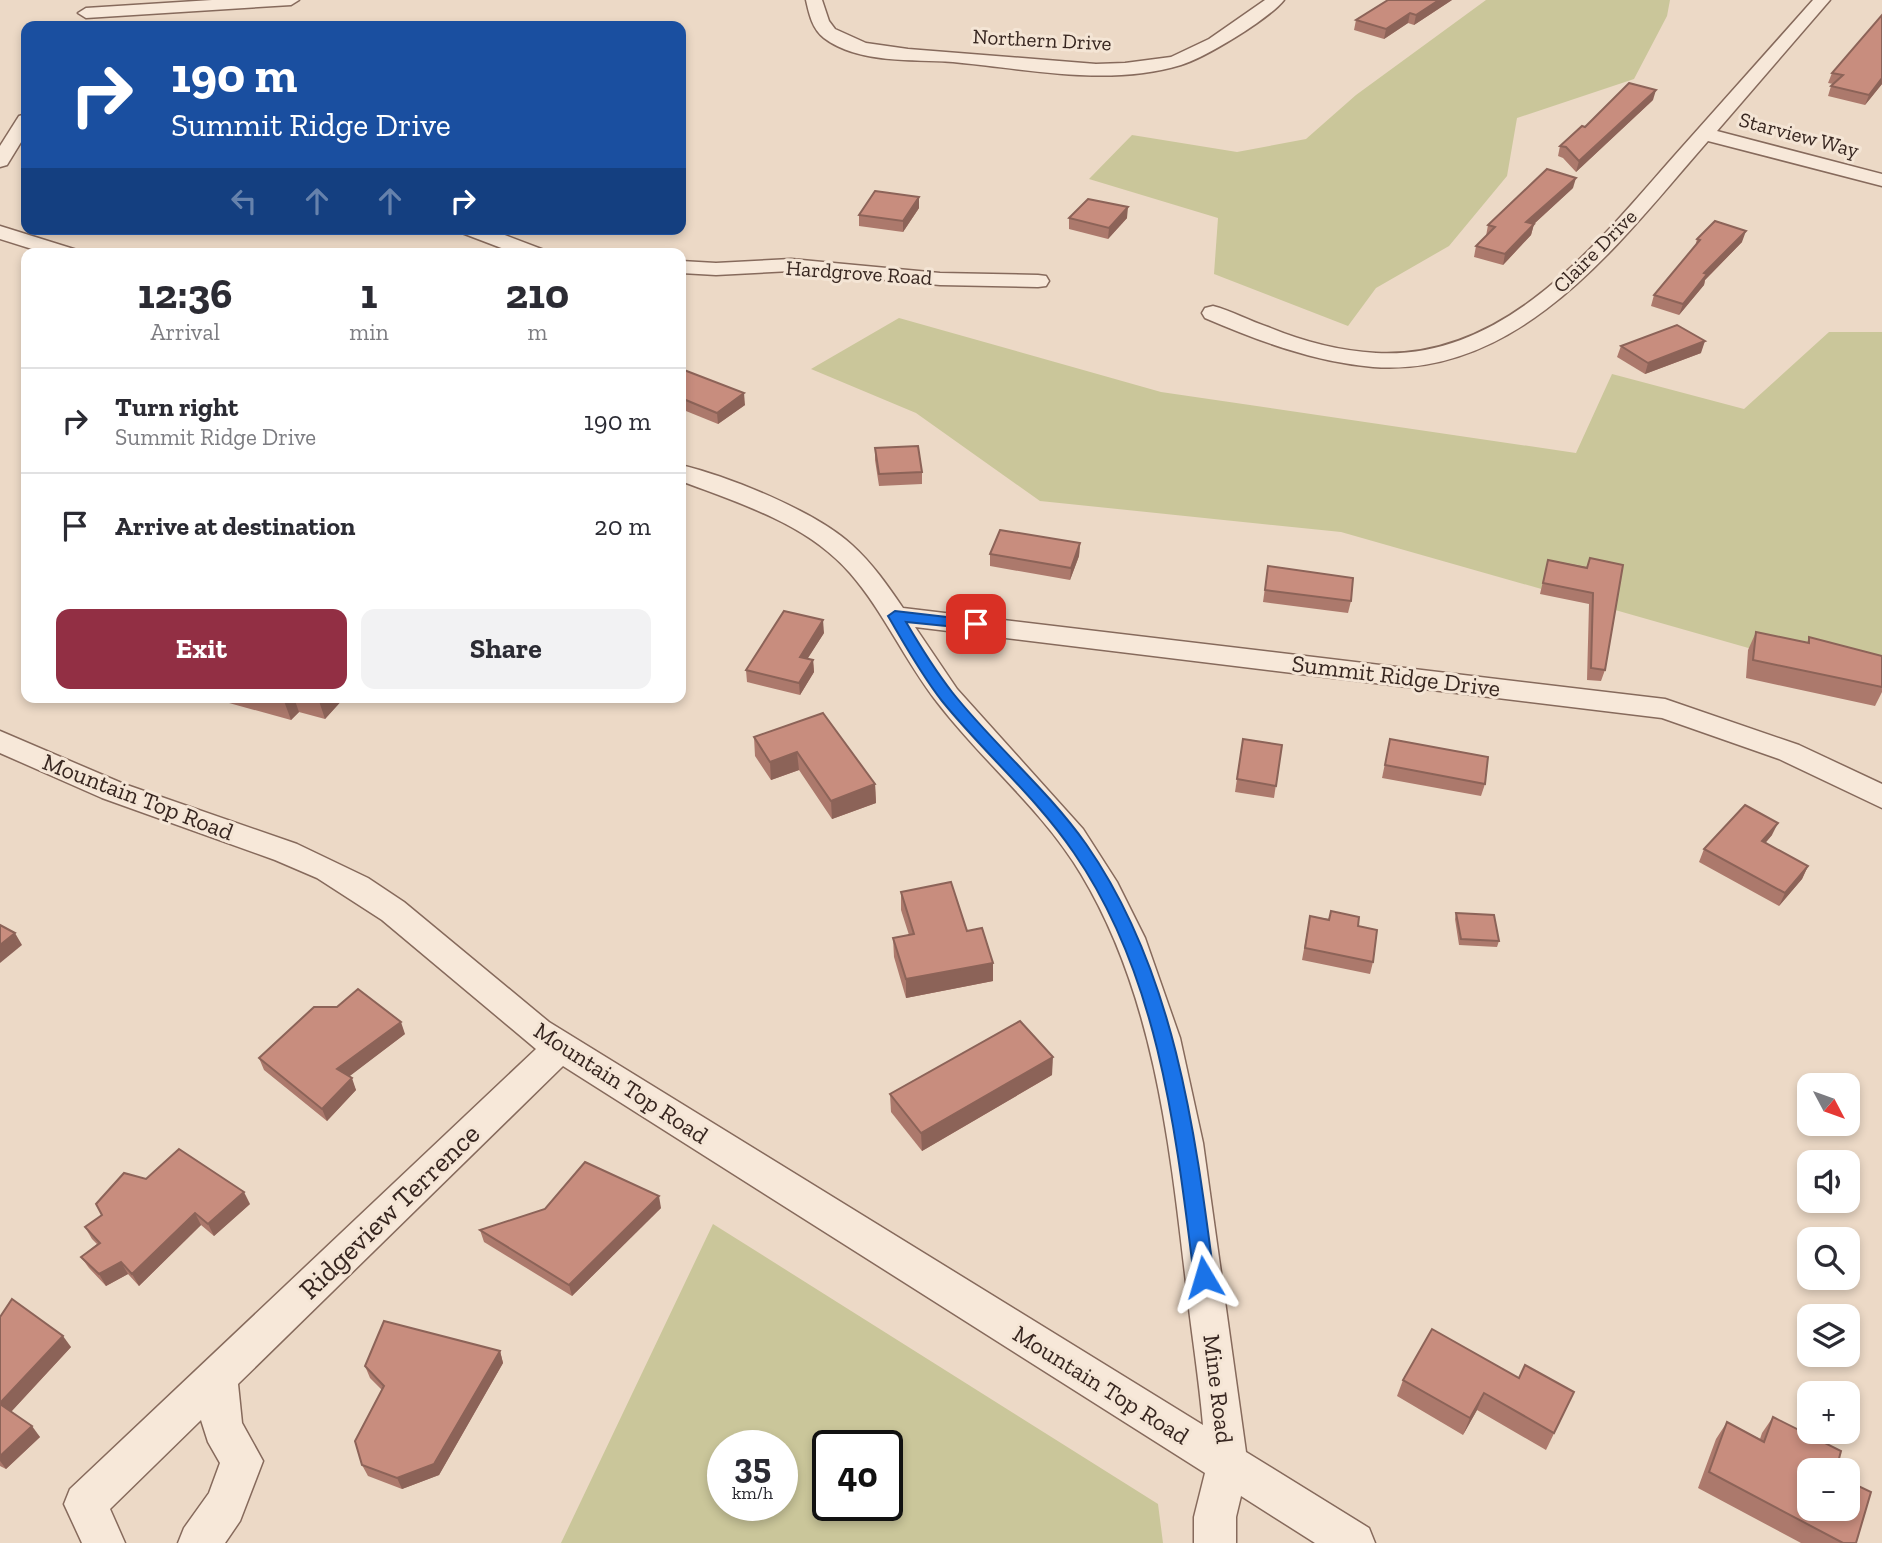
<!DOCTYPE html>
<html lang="en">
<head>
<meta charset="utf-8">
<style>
	:root { --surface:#fff; --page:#f2f2f3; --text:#2b2b33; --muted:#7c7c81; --line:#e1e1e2; --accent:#922f44 }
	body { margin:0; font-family:"Zilla Slab",serif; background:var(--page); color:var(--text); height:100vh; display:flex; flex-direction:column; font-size:26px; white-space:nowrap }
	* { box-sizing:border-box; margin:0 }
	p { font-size:23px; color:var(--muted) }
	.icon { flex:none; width:38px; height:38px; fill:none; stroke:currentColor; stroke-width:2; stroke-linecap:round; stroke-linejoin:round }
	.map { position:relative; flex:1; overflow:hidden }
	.sheet { position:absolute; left:21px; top:248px; width:665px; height:455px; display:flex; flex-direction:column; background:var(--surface); border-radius:14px; box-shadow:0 4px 10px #0003 }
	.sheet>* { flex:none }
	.top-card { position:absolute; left:21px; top:21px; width:665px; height:214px; border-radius:14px; box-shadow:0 4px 10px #0003; background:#1a4fa0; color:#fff; overflow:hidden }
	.needle { width:46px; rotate:131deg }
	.buttons { position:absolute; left:1797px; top:1073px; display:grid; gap:14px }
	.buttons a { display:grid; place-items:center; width:63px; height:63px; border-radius:14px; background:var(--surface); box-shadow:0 4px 10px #0003; font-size:35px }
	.speed { position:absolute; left:707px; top:1430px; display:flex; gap:14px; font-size:35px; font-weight:700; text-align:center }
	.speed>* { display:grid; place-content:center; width:91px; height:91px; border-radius:50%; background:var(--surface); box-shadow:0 4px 10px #0003; line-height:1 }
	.speed small { font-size:18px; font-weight:400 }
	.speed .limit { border:4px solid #111; border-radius:10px; background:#fff; color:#111 }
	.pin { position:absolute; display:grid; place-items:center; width:60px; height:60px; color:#fff; margin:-30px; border-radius:14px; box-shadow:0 4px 10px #0006 }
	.me { position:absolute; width:77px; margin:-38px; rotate:353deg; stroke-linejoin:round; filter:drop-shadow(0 0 5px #0008) }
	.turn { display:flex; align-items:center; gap:24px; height:147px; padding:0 35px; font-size:32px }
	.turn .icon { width:91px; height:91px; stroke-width:2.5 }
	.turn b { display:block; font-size:49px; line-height:60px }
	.lanes { display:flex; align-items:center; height:66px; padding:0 35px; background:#0003; justify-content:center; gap:35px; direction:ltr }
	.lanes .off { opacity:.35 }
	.eta { display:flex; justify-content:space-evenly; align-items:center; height:119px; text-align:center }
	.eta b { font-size:42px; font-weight:700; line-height:49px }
	.button { display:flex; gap:14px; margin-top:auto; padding:14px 35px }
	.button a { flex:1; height:80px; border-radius:14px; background:var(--accent); color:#fff; font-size:28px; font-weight:700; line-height:80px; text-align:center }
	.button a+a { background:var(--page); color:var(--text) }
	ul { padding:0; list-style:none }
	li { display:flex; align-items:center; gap:21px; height:105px; padding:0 35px; border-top:2px solid var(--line) }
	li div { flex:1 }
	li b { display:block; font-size:26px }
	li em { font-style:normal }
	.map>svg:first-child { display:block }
</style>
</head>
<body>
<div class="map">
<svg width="1882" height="1543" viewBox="0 0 1882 1543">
	<rect width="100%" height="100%" fill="#ecd9c6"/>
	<!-- green -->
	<g fill="#cac69a" fill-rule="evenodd">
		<path d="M1486 0H1670L1667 16 1634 79 1517 118 1507 176 1449 246 1376 288 1348 326 1214 274 1218 218 1089 179 1132 135 1237 152 1306 139 1356 95Z"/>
		<path d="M899 318 1161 392 1576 453 1612 374 1744 409 1829 332H1882V686L1341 532 1040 501 916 413 811 369Z"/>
		<path d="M713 1224 1158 1504 1163 1543H561ZM723 1446H782V1505H723ZM828 1446H887V1505H828Z"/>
	</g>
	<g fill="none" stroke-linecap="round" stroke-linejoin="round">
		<defs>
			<g id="minor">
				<path d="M212 0H299L291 5 86 18 78 13 86 8Z"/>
				<path d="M806 0H822L829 21 835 29 866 43 908 49 1096 64 1125 63 1171 57 1209 39 1265 0H1284C1269 19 1205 58 1181 65 1108 87 1028 69 953 62 913 59 858 64 824 38 812 29 809 13 806 0Z"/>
				<path d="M1813 0H1830L1717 131 1882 174V186L1708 141C1622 239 1522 378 1373 367 1314 362 1259 341 1205 318L1202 313 1205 308 1213 306C1232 311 1250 321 1268 327 1302 341 1339 351 1376 353 1507 360 1597 243 1675 155 1721 103 1767 52 1813 0Z"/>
				<path d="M26 114V134L7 165 0 167V146L19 116Z"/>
				<path d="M0 226 77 250 80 254H48L0 239Z"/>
				<path d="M459 229H489L544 250 547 254H517L462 233Z"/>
				<path d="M791 259 940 273 1038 275 1046 276 1049 281 1046 286 1038 287 940 285 791 271 716 275 681 273V261L716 263Z"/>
				<path d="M681 465C730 477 815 511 852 545 872 563 888 586 903 608L1665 699 1799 745 1882 784V808L1779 759 1662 718 915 627 957 689 1083 829 1117 882 1145 938 1180 1038 1203 1143 1246 1452 1369 1528 1375 1543H1315L1241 1496 1236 1517V1543H1194V1517L1205 1473 563 1066 238 1384 242 1423 263 1461 240 1521 225 1543H178L184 1528 209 1493 220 1463 208 1442 201 1420 110 1509 125 1543H82L64 1504 70 1489 536 1049 382 920 317 878 275 860 102 798 0 753V731L124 784 297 844 368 878 404 902 549 1022 1203 1425C1199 1378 1191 1330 1186 1283 1170 1145 1154 995 1081 874 1042 809 982 761 937 702 905 661 884 612 850 573 806 523 741 504 681 481Z"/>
			</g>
		</defs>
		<!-- minor casing -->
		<use href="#minor" stroke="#866a5c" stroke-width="3"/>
		<!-- minor -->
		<use href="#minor" fill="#f7e8d9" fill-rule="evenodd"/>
	</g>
	<!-- wall -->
	<g fill="#ac796c">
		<path d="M1452 0 1414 25 1408 23 1384 39 1354 30 1356 20Z"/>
		<path d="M1882 15V84L1865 105 1828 96 1831 86 1833 84 1828 83 1832 73Z"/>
		<path d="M1653 100 1576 172 1563 158 1558 156 1560 146 1585 127Z"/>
		<path d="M1573 188 1534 224 1531 235 1503 265 1474 257 1476 246 1486 236 1488 225Z"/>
		<path d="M919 197V208L903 232 859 226V215Z"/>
		<path d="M1069 218H1127L1108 239 1069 229Z"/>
		<path d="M1697 239 1742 242 1705 280 1704 285 1679 315 1651 306 1654 295 1695 247Z"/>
		<path d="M1621 346 1701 353 1645 374 1617 357Z"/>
		<path d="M681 372 745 405 718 424 681 409Z"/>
		<path d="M875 448 922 472V484L879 486 875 460Z"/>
		<path d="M1080 543 1079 556 1070 580 990 566V554Z"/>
		<path d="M1590 558 1605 670 1601 681 1587 680 1589 604 1540 594 1548 560 1587 567Z"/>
		<path d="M1268 566 1351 601 1348 613 1263 602Z"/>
		<path d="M1756 632 1807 643 1809 637 1882 656V692L1875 706 1746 678 1748 650Z"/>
		<path d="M824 633 807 659 813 660 814 672 800 695 747 682 746 670Z"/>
		<path d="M228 698H344L325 719 299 712 291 720 229 703Z"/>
		<path d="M823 713 875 784 876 803 832 819 799 770 771 780 755 756 754 737Z"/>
		<path d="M1243 739 1282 745 1274 798 1235 792Z"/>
		<path d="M1390 739 1485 784 1481 796 1382 778Z"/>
		<path d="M1772 835 1765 843 1808 866 1802 879 1779 906 1699 862 1704 849Z"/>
		<path d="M901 892 967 931 993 981 906 998 894 957 893 938 909 935 901 910Z"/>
		<path d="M1331 911 1358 926 1373 962 1370 974 1302 960 1310 916 1329 919Z"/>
		<path d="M1456 913 1499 941 1497 947 1459 945 1455 919Z"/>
		<path d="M405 1034 349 1076 356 1090 327 1121 264 1070 259 1058Z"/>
		<path d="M1052 1075 922 1151 891 1112 890 1094Z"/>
		<path d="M250 1204 214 1236 201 1225 139 1286 128 1274 106 1286 89 1268 81 1257 97 1244 92 1239 85 1227 102 1215Z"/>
		<path d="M661 1208 572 1296 484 1242 480 1230Z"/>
		<path d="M0 1317 71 1347 11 1412 40 1437 6 1469 0 1466Z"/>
		<path d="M500 1351 503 1363 439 1475 402 1489 368 1476 362 1465 382 1390 370 1378 365 1366Z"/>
		<path d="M1519 1378 1574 1392 1546 1450 1477 1410 1463 1435 1397 1396 1403 1380Z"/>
		<path d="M1773 1417 1810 1470 1856 1543H1801L1698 1488 1716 1439 1727 1422 1760 1439 1762 1433Z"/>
	</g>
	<!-- shaded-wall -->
	<g fill="#8c6358">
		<path d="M1439 0H1452L1414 25 1416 15Z"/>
		<path d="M1410 13 1408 23 1384 39 1386 29Z"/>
		<path d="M1882 78V84L1865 105 1869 95Z"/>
		<path d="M1656 90 1653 100 1576 172 1579 161Z"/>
		<path d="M1576 178 1573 188 1524 233 1526 222Z"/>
		<path d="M919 197V208L903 232V221Z"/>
		<path d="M1128 207 1127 218 1108 239 1109 228Z"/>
		<path d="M1534 224 1531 235 1503 265 1505 254Z"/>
		<path d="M1746 231 1742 242 1705 280 1704 285 1679 315 1683 304 1704 273Z"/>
		<path d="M1705 341 1701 353 1645 374 1648 363Z"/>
		<path d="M744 393 745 405 718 424 717 413Z"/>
		<path d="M1080 543 1079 556 1070 580 1071 568Z"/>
		<path d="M823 620 824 633 801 669 800 657Z"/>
		<path d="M813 660 814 672 800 695 799 683Z"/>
		<path d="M288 698H294L299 712 291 720 284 701Z"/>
		<path d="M321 698H344L325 719 319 701Z"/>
		<path d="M797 752 799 770 771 780 770 762Z"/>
		<path d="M875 784 876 803 832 819 831 801Z"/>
		<path d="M1778 823 1772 835 1756 854 1762 841Z"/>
		<path d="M1808 866 1802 879 1779 906 1785 893Z"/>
		<path d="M15 933 22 945 0 963V945Z"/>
		<path d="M993 963V981L906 998V979Z"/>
		<path d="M401 1022 405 1034 342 1082 337 1069Z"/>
		<path d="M1053 1057 1052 1075 922 1151 921 1133Z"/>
		<path d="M352 1078 356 1090 327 1121 322 1109Z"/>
		<path d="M244 1192 250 1204 214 1236 208 1224Z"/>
		<path d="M659 1196 661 1208 572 1296 569 1285Z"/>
		<path d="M195 1213 201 1225 139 1286 132 1274Z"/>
		<path d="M121 1262 128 1274 106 1286 99 1274Z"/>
		<path d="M63 1336 71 1347 8 1415 0 1405V1403Z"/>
		<path d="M500 1351 503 1363 439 1475 402 1489 397 1478Z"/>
		<path d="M1484 1393 1477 1410 1463 1435 1470 1418Z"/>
		<path d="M32 1426 40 1437 6 1469 0 1461V1456Z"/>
	</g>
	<!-- building -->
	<g fill="#c88d7e" stroke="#8c6358" stroke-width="2">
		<path d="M1388 0H1439L1416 15 1410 13 1386 29 1356 20Z"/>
		<path d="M1882 15V78L1869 95 1831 86 1843 75 1832 73Z"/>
		<path d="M1629 83 1656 90 1579 161 1566 147 1560 146 1582 126 1585 127Z"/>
		<path d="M1547 169 1576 178 1526 222 1534 224 1505 254 1476 246 1495 227 1488 225Z"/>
		<path d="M875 191 919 197 903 221 859 215Z"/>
		<path d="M1088 199 1128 207 1109 228 1069 218Z"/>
		<path d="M1715 221 1746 231 1704 273 1707 274 1683 304 1654 295 1700 240 1697 239Z"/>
		<path d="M1677 325 1705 341 1648 363 1621 346Z"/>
		<path d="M684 370 744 393 717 413 681 398V372Z"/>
		<path d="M918 446 922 472 879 474 875 448Z"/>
		<path d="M1000 530 1080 543 1071 568 990 554Z"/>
		<path d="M1590 558 1623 565 1605 670 1591 668 1593 593 1543 583 1548 560 1587 568Z"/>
		<path d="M1268 566 1353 578 1351 601 1265 590Z"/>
		<path d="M784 611 823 620 800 657 813 660 799 683 746 670Z"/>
		<path d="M1756 632 1809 643V637L1882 656V687L1753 660Z"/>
		<path d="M273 698H288L284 701Z"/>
		<path d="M823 713 875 784 831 801 797 752 770 762 754 737Z"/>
		<path d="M1243 739 1282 745 1276 786 1237 779Z"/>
		<path d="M1390 739 1488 757 1485 784 1385 765Z"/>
		<path d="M1745 805 1778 823 1762 841 1808 866 1785 893 1704 849Z"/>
		<path d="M951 882 967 931 982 928 993 963 906 979 893 938 914 934 901 892Z"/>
		<path d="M1331 911 1359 917 1358 926 1377 930 1373 962 1305 948 1310 916 1329 920Z"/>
		<path d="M1456 913 1494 915 1499 941 1461 939Z"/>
		<path d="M0 925 15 933 0 945Z"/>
		<path d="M358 989 401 1022 337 1069 352 1078 322 1109 259 1058 314 1007H337Z"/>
		<path d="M1020 1021 1053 1057 921 1133 890 1094Z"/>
		<path d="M179 1149 244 1192 208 1224 195 1213 132 1274 121 1262 99 1274 81 1257 100 1243 85 1227 102 1215 96 1204 124 1173 146 1179Z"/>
		<path d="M585 1162 659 1196 569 1285 480 1230 545 1209Z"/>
		<path d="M12 1299 63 1336 0 1403V1317Z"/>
		<path d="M384 1321 500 1351 434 1464 397 1478 362 1465 355 1441 384 1386 365 1366Z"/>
		<path d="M1432 1329 1519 1378 1525 1365 1574 1392 1554 1433 1484 1393 1470 1418 1403 1380Z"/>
		<path d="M0 1404 32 1426 0 1456Z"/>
		<path d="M1773 1417 1841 1451 1836 1470H1810V1508H1848V1481L1871 1492 1856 1543H1843L1709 1472 1727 1422 1764 1442Z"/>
	</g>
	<!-- route -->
	<path fill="#1a73e8" stroke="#114b97" stroke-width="2" d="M895 611 981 621 983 624 976 629 906 622C920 646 935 670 952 692 994 745 1047 789 1086 844 1174 970 1195 1129 1214 1277L1211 1284 1204 1287 1197 1284 1194 1277C1176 1133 1159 976 1074 853 1036 797 984 753 942 701 921 674 905 645 888 616Z"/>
	<g text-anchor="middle" stroke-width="6" stroke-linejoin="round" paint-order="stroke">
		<!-- far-street labels -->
		<g font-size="21" fill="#372620" stroke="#f4e5d5">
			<text transform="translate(1042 40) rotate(3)" y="7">Northern Drive</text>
			<text transform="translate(1799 135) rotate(15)" y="7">Starview Way</text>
			<text transform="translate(1595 251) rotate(-45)" y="7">Claire Drive</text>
			<text transform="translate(859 273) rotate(4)" y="7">Hardgrove Road</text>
		</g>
		<!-- street labels -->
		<g font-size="24" fill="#372620" stroke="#f4e5d5">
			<text transform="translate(1396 676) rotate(7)" y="8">Summit Ridge Drive</text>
			<text transform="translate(138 797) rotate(21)" y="8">Mountain Top Road</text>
			<text transform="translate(621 1083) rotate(33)" y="8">Mountain Top Road</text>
			<text transform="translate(1101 1385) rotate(32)" y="8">Mountain Top Road</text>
			<text transform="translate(1218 1389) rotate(83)" y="8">Mine Road</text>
		</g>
		<!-- near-street labels -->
		<g font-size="28" fill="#372620" stroke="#f4e5d5">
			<text transform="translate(389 1211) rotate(-44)" y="10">Ridgeview Terrence</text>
		</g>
	</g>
</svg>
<div class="buttons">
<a><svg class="needle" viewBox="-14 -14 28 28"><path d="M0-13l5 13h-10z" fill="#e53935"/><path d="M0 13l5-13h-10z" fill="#7c7c81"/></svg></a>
<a><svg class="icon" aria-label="sound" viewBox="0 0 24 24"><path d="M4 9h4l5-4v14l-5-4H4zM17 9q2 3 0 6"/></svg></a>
<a><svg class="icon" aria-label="search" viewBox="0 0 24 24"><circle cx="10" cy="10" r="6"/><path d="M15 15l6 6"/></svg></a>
<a><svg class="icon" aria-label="layers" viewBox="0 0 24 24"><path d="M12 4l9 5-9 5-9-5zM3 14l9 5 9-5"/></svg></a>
<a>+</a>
<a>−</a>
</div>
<div class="speed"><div>35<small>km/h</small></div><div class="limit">40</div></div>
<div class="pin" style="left:976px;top:624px;background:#d93025"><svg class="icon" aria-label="arrive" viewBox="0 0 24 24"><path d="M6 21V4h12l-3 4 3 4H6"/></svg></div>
<svg class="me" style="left:1204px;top:1277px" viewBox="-20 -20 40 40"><path d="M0-17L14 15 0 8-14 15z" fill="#1a73e8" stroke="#fff" stroke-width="4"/></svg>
<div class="top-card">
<div class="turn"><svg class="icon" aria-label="right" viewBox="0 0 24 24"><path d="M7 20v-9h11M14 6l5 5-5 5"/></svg><div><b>190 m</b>Summit Ridge Drive</div></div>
<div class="lanes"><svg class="icon off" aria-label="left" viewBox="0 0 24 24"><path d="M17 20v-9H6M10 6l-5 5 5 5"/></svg><svg class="icon off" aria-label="ahead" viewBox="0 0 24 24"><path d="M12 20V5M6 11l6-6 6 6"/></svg><svg class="icon off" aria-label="ahead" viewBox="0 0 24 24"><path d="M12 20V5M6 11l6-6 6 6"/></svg><svg class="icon" aria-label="right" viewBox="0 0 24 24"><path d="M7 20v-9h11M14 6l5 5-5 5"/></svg></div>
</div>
<section class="sheet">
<div class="eta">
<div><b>12:36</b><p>Arrival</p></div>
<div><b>1</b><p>min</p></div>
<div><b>210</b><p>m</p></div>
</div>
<ul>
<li><svg class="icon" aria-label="right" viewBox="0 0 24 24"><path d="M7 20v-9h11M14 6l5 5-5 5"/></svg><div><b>Turn right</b><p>Summit Ridge Drive</p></div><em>190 m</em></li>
<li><svg class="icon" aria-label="arrive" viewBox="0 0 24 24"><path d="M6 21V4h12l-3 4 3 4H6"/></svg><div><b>Arrive at destination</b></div><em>20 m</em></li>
</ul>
<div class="button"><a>Exit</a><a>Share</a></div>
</section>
</div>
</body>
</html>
